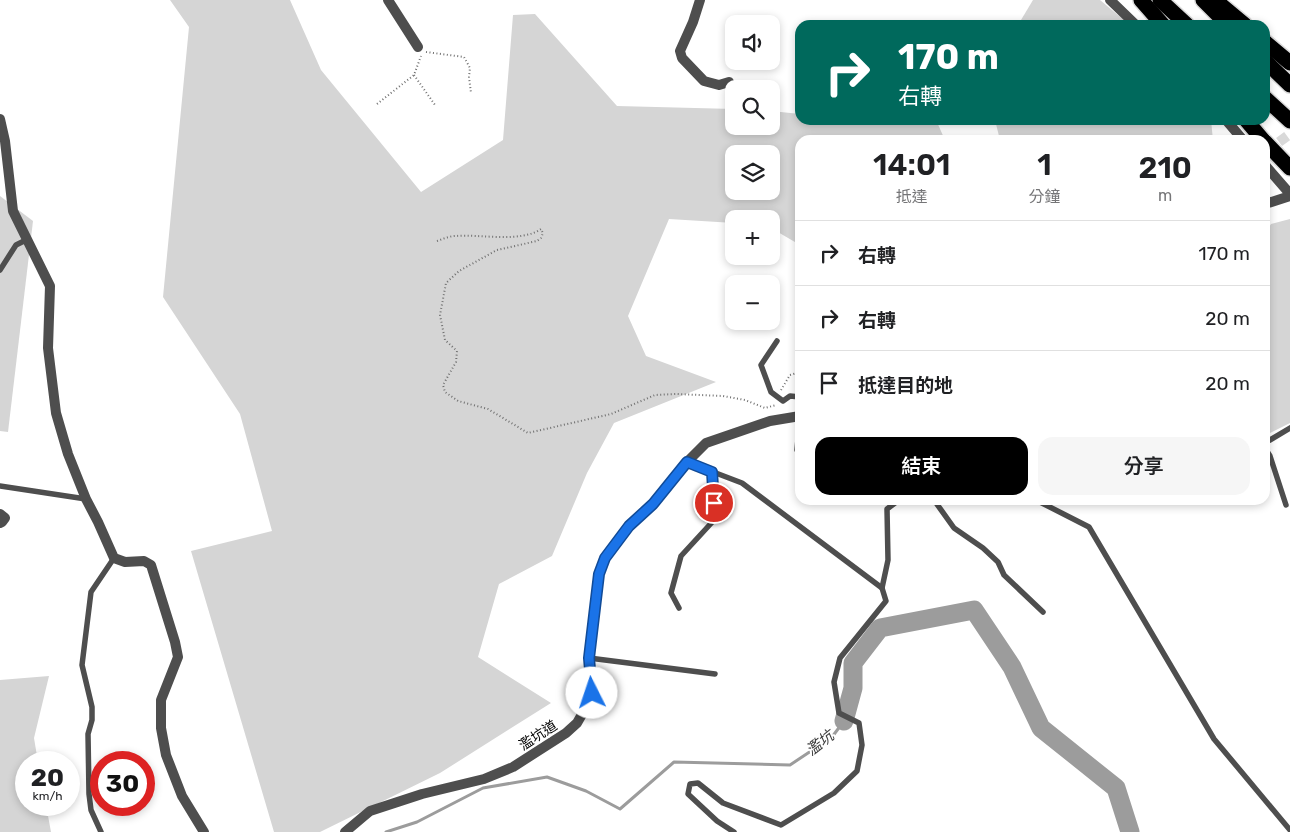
<!DOCTYPE html>
<html lang="zh-TW">
<head>
<meta charset="utf-8">
<style>
	:root { --surface:#fff; --page:#f6f6f6; --text:#202124; --muted:#757577; --line:#e0e0e0; --accent:#000 }
	body { margin:0; font-family:Rubik,"Noto Sans TC",sans-serif; background:var(--page); color:var(--text); height:100vh; display:flex; flex-direction:column; font-size:19px; white-space:nowrap }
	* { box-sizing:border-box; margin:0 }
	p { font-size:16px; color:var(--muted) }
	.icon { flex:none; width:28px; height:28px; fill:none; stroke:currentColor; stroke-width:2; stroke-linecap:round; stroke-linejoin:round }
	.map { position:relative; flex:1; overflow:hidden }
	.side { position:absolute; left:795px; top:135px; width:475px; height:370px; display:flex; flex-direction:column; background:var(--surface); border-radius:15px; box-shadow:0 2px 8px #0003 }
	.side>* { flex:none }
	.banner { position:absolute; left:795px; top:20px; width:475px; height:105px; border-radius:15px; box-shadow:0 2px 8px #0003; background:#00695c; color:#fff; overflow:hidden }
	.tools { position:absolute; left:725px; top:15px; display:grid; gap:10px }
	.tools a { display:grid; place-items:center; width:55px; height:55px; border-radius:10px; background:var(--surface); box-shadow:0 2px 8px #0003; font-size:25px }
	.speed { position:absolute; left:15px; top:751px; display:flex; gap:10px; font-size:25px; font-weight:700; text-align:center }
	.speed>* { display:grid; place-content:center; width:65px; height:65px; border-radius:50%; background:var(--surface); box-shadow:0 2px 8px #0003; line-height:1 }
	.speed small { font-size:12px; font-weight:400 }
	.speed .limit { border:8px solid #d22; background:#fff; color:#111 }
	.pin { position:absolute; display:grid; place-items:center; width:42px; height:42px; color:#fff; margin:-21px; border:2px solid #fff; border-radius:50%; box-shadow:0 1px 5px #0007 }
	.me { position:absolute; width:55px; margin:-28px; rotate:356deg; stroke-linejoin:round; filter:drop-shadow(0 0 4px #0008) }
	.turn { display:flex; align-items:center; gap:18px; height:105px; padding:0 20px; font-size:22px }
	.turn .icon { width:65px; height:65px; stroke-width:2.5 }
	.turn b { display:block; font-size:35px; line-height:42px }
	.eta { display:flex; justify-content:space-evenly; align-items:center; height:85px; text-align:center }
	.eta b { font-size:30px; font-weight:600; line-height:35px }
	.button { display:flex; gap:10px; margin-top:auto; padding:10px 20px }
	.button a { flex:1; height:58px; border-radius:15px; background:var(--accent); color:#fff; font-size:20px; font-weight:600; line-height:58px; text-align:center }
	.button a+a { background:var(--page); color:var(--text) }
	ul { padding:0; list-style:none }
	li { display:flex; align-items:center; gap:15px; height:65px; padding:0 20px; border-top:1px solid var(--line) }
	li div { flex:1 }
	li b { display:block; font-size:19px }
	li em { font-style:normal }
	.map>svg:first-child { display:block }
</style>
</head>
<body>
<div class="map">
<svg width="1290" height="832" viewBox="0 0 1290 832">
	<rect width="100%" height="100%" fill="#fff"/>
	<!-- green -->
	<g fill="#d5d5d5" fill-rule="evenodd">
		<path d="M170 0H290L321 70 421 192 503 140 513 15 535 14 617 106 734 109V126H771V111L800 114V120H936L945 140H800V245L771 228V219H734V223L669 219 628 316 646 356 716 382 614 423 587 473 552 556 499 584 478 657 551 703 440 773 320 832H274L191 551 272 531 240 414 163 297 189 27ZM734 154H771V191H734Z"/>
		<path d="M1033 0H1100L1130 25H1018Z"/>
		<path d="M995 120H1211L1213 140H1000Z"/>
		<path d="M0 196 33 221 8 432 0 431Z"/>
		<path d="M1290 219V423L1270 433 1265 427V234L1271 224Z"/>
		<path d="M49 676 34 738 38 762H26V805H46L51 832H0V680Z"/>
	</g>
	<g fill="none" stroke-linecap="round" stroke-linejoin="round">
		<!-- stream -->
		<path stroke="#9c9c9c" stroke-width="3" d="M386 832 417 822 483 788 547 777 586 791 620 809 674 762 790 765 832 737 844 721"/>
		<!-- river -->
		<path stroke="#9c9c9c" stroke-width="19" d="M844 721 853 688V663L880 628 974 610 1012 667 1041 728 1116 788 1130 832"/>
		<!-- street-tunnel -->
		<path stroke="#d9d9d9" stroke-width="10" stroke-dasharray="10 5" stroke-linecap="butt" d="M1267 151 1290 134"/>
		<defs>
			<g id="highway">
				<path d="M1141 0 1163 25"/>
				<path d="M1160 0 1187 25"/>
				<path d="M1203 0 1228 25"/>
				<path d="M1215 0 1245 25"/>
				<path d="M1265 42 1290 63"/>
				<path d="M1265 61 1290 85"/>
				<path d="M1265 98 1290 121"/>
				<path d="M1246 120 1263 140"/>
				<path d="M1265 142 1290 168"/>
			</g>
		</defs>
		<!-- highway casing -->
		<use href="#highway" stroke="#dbdbdb" stroke-width="18"/>
		<!-- path -->
		<g stroke="#707070" stroke-width="2" stroke-dasharray="1 2.5" stroke-linecap="butt">
			<path d="M426 52 464 57 470 68 469 77 471 93"/>
			<path d="M414 75 435 105"/>
			<path d="M377 104 414 75 421 56"/>
			<path d="M437 241C443 239 449 236 456 236 480 234 521 243 541 229L543 233 541 238 537 241 497 250 459 271 446 283 440 315 445 340 457 351 456 362 443 385 445 392 458 401 488 409 528 433 611 414 655 395 676 394 723 396 745 400 765 408 776 405"/>
			<path d="M781 390 790 375 800 372"/>
		</g>
		<!-- lane -->
		<g stroke="#4e4e4e" stroke-width="5.5">
			<path d="M0 270 16 245 26 240"/>
			<path d="M777 341 761 365 771 392 783 401 790 396 800 397"/>
			<path d="M800 417 797 450 800 454"/>
			<path d="M1265 443 1290 428"/>
			<path d="M1265 448 1270 456 1286 505"/>
			<path d="M687 462 742 483 882 588"/>
			<path d="M0 486 86 499"/>
			<path d="M934 500 954 528 983 548 998 562 1004 575 1043 612"/>
			<path d="M1036 500 1089 527 1214 739 1290 830"/>
			<path d="M679 608 671 593 681 556 715 519 712 472"/>
			<path d="M589 658 715 674"/>
			<path d="M101 832 91 810 89 794 88 734 92 720V707L82 665 91 592 114 558"/>
			<path d="M734 832 717 821 688 794 690 784 698 783 723 803 781 825 834 793 857 771 862 745 859 723 839 713 834 682 840 658 886 601 882 588 888 560 887 509 899 500"/>
		</g>
		<!-- street -->
		<g stroke="#4e4e4e" stroke-width="10">
			<path d="M388 0 418 47"/>
			<path d="M700 0 693 22 680 51 682 58 704 81 719 85 729 82"/>
			<path d="M1110 0 1136 25"/>
			<path d="M0 119 5 141 13 211 50 286 48 348 56 413 68 454 86 499 98 522 114 558 125 562 144 561 151 565 175 642 178 657 161 700V728L166 755 182 796 204 832"/>
			<path d="M1226 120 1243 140"/>
			<path d="M1265 165 1290 194"/>
			<path d="M1265 204 1290 196"/>
			<path d="M0 514 5 518 2 522 0 523"/>
			<path d="M345 832 370 811 422 794 484 779 513 767 566 733 577 723 588 704 592 693 589 658 599 574 605 558 629 526 653 504 687 462 706 443 770 421 800 416"/>
		</g>
		<!-- highway -->
		<use href="#highway" stroke="#000" stroke-width="15"/>
	</g>
	<g fill="none" stroke-linecap="round" stroke-linejoin="round">
		<defs>
			<path id="route" d="M592 693 589 658 599 574 605 558 629 526 653 504 687 462 712 472 714 503"/>
		</defs>
		<!-- route casing -->
		<use href="#route" stroke="#114b97" stroke-width="12"/>
		<!-- route -->
		<use href="#route" stroke="#1a73e8" stroke-width="9"/>
	</g>
	<g text-anchor="middle" stroke-width="4" stroke-linejoin="round" paint-order="stroke">
		<!-- street labels -->
		<g font-size="14" fill="#000" stroke="#fff">
			<text transform="translate(538 735) rotate(-33)" y="5">濫坑道</text>
		</g>
		<!-- water labels -->
		<g font-size="15" font-style="italic" fill="#3d3d3d" stroke="#fff">
			<text transform="translate(820 743) rotate(-38)" y="5">濫坑</text>
		</g>
	</g>
</svg>
<div class="tools">
<a><svg class="icon" aria-label="sound" viewBox="0 0 24 24"><path d="M4 9h4l5-4v14l-5-4H4zM17 9q2 3 0 6"/></svg></a>
<a><svg class="icon" aria-label="search" viewBox="0 0 24 24"><circle cx="10" cy="10" r="6"/><path d="M15 15l6 6"/></svg></a>
<a><svg class="icon" aria-label="layers" viewBox="0 0 24 24"><path d="M12 4l9 5-9 5-9-5zM3 14l9 5 9-5"/></svg></a>
<a>+</a>
<a>−</a>
</div>
<div class="speed"><div>20<small>km/h</small></div><div class="limit">30</div></div>
<div class="pin" style="left:714px;top:503px;background:#d93025"><svg class="icon" aria-label="arrive" viewBox="0 0 24 24"><path d="M6 21V4h12l-3 4 3 4H6"/></svg></div>
<svg class="me" style="left:592px;top:693px" viewBox="-20 -20 40 40"><circle r="19" fill="#fff"/><path d="M0-13L10 11 0 6-10 11z" fill="#1a73e8"/></svg>
<div class="banner">
<div class="turn"><svg class="icon" aria-label="right" viewBox="0 0 24 24"><path d="M7 20v-9h11M14 6l5 5-5 5"/></svg><div><b>170 m</b>右轉</div></div>
</div>
<section class="side">
<div class="eta">
<div><b>14:01</b><p>抵達</p></div>
<div><b>1</b><p>分鐘</p></div>
<div><b>210</b><p>m</p></div>
</div>
<ul>
<li><svg class="icon" aria-label="right" viewBox="0 0 24 24"><path d="M7 20v-9h11M14 6l5 5-5 5"/></svg><div><b>右轉</b></div><em>170 m</em></li>
<li><svg class="icon" aria-label="right" viewBox="0 0 24 24"><path d="M7 20v-9h11M14 6l5 5-5 5"/></svg><div><b>右轉</b></div><em>20 m</em></li>
<li><svg class="icon" aria-label="arrive" viewBox="0 0 24 24"><path d="M6 21V4h12l-3 4 3 4H6"/></svg><div><b>抵達目的地</b></div><em>20 m</em></li>
</ul>
<div class="button"><a>結束</a><a>分享</a></div>
</section>
</div>
</body>
</html>
